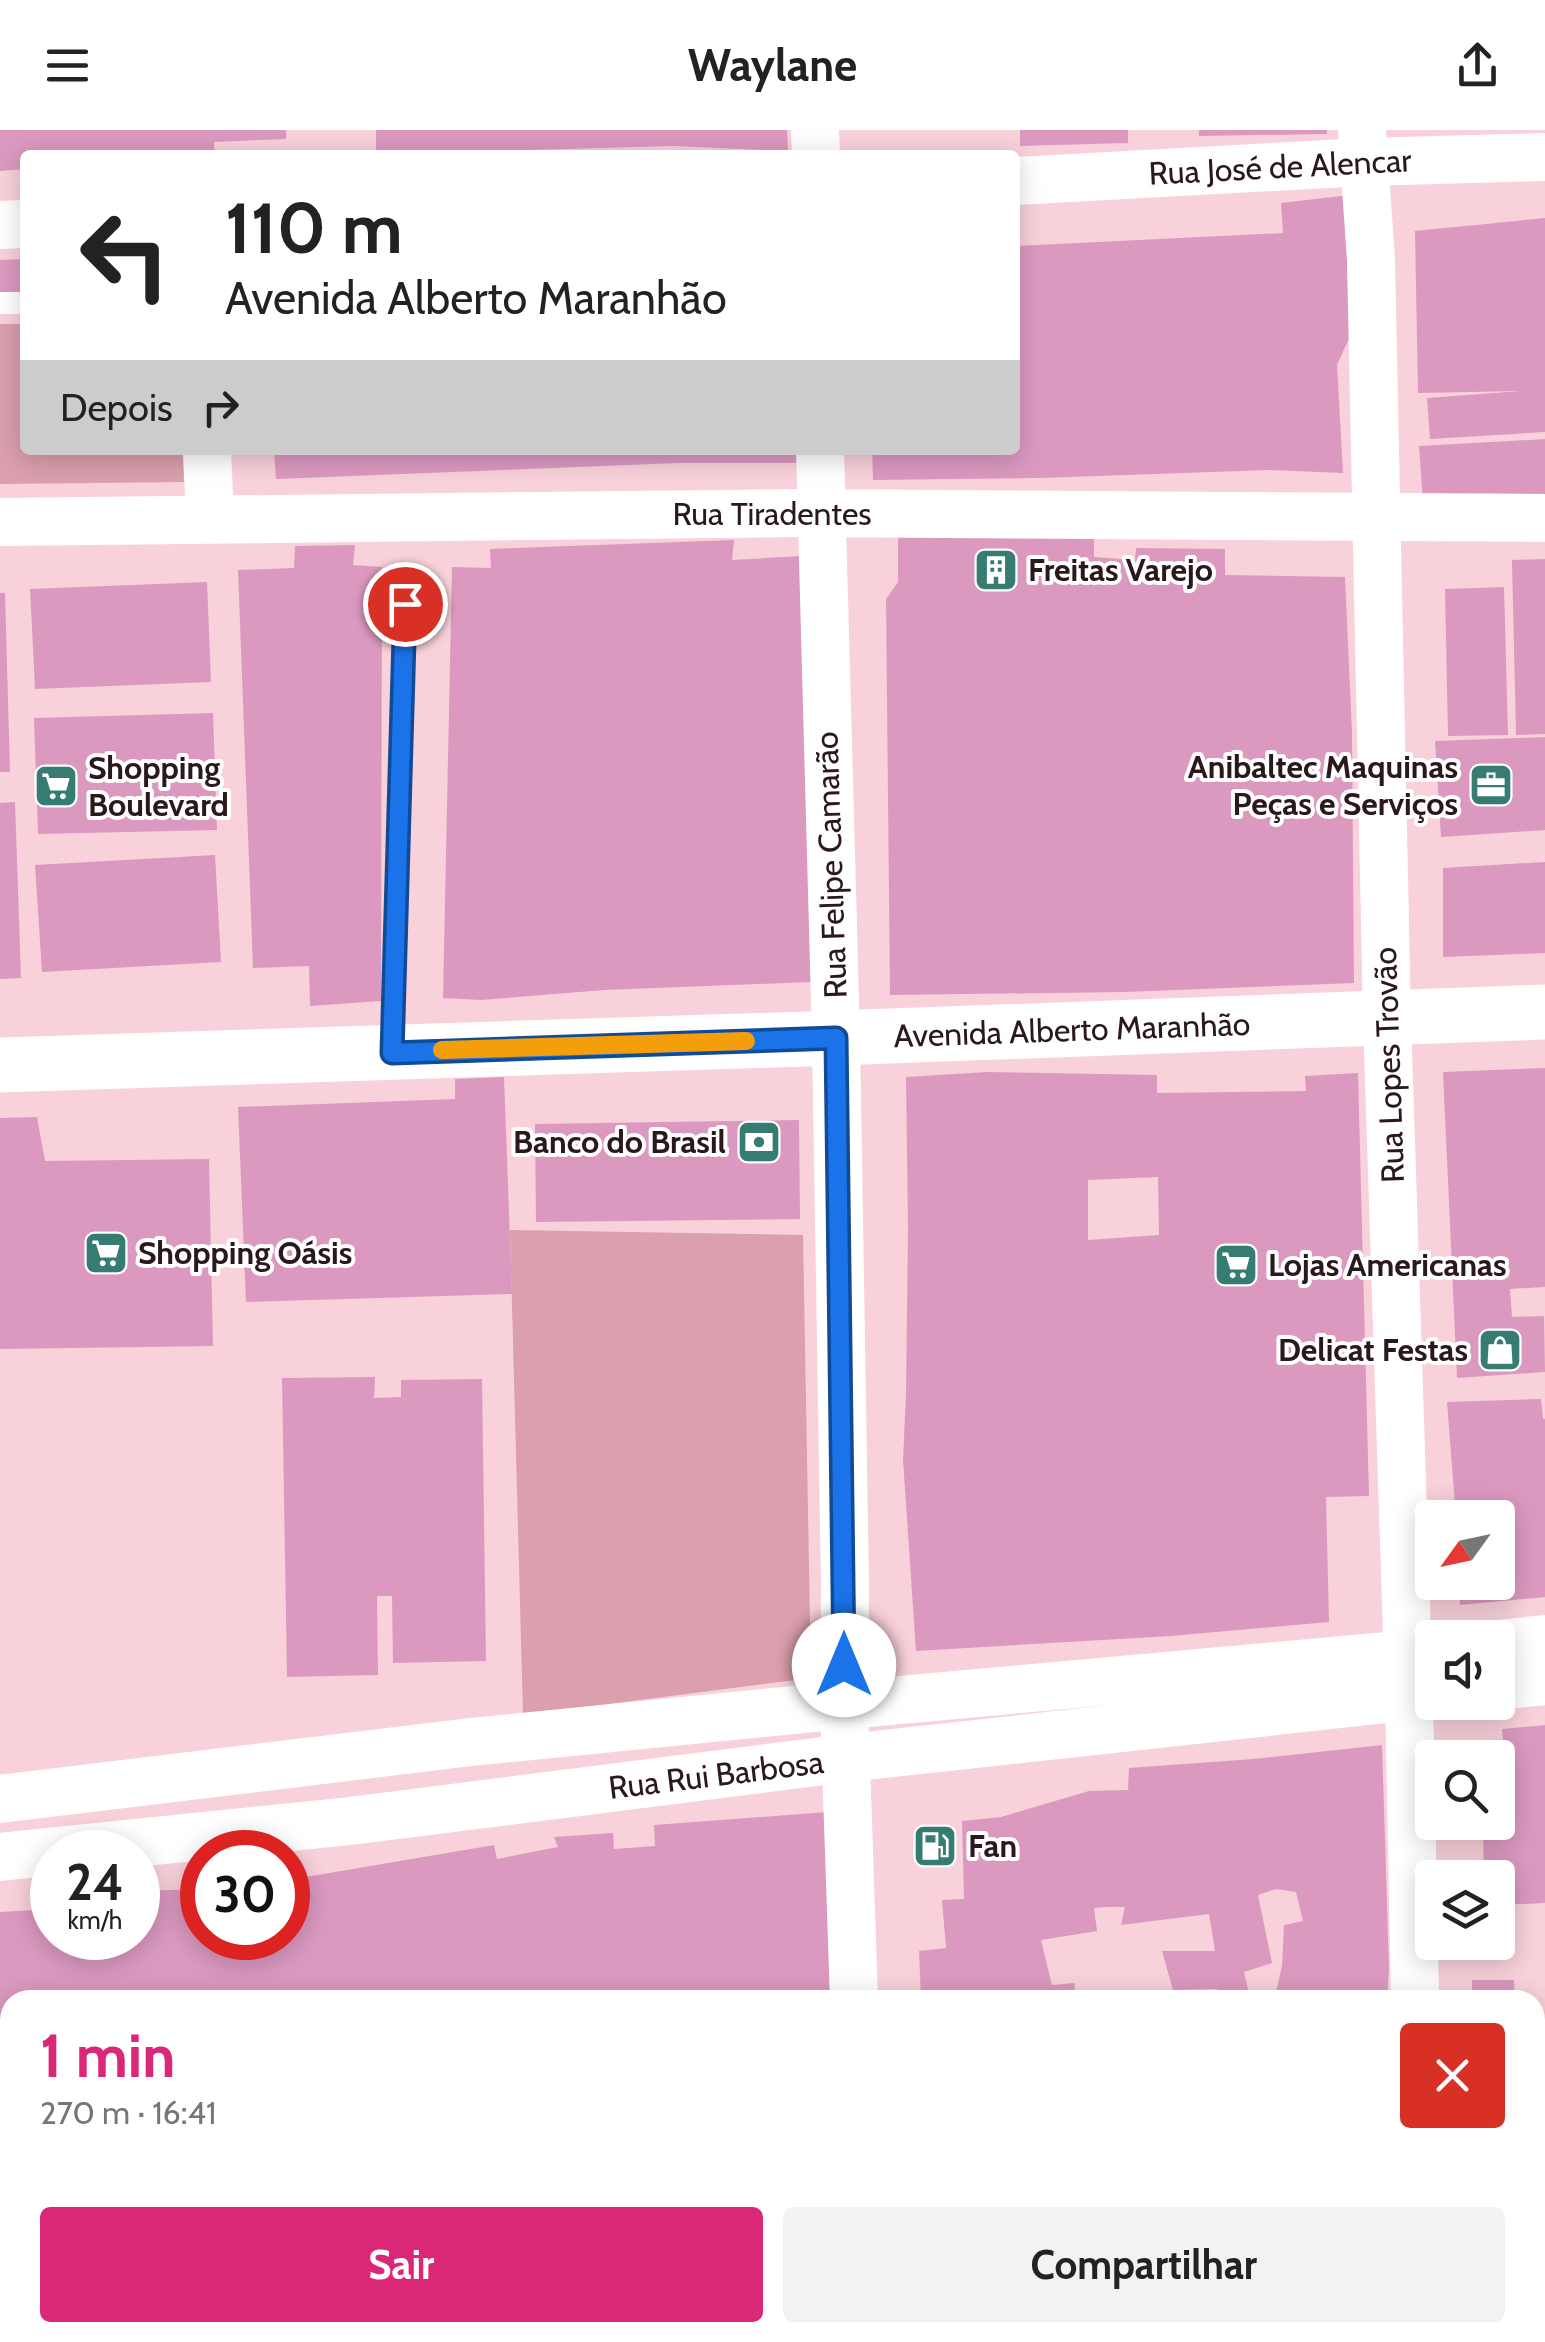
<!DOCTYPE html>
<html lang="pt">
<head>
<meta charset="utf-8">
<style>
	:root { --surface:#fff; --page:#f2f2f2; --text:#222; --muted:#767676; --accent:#db2777 }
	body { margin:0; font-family:Cabin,sans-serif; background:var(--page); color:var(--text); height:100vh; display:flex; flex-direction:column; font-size:38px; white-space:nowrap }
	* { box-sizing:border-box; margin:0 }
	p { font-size:32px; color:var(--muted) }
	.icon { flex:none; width:55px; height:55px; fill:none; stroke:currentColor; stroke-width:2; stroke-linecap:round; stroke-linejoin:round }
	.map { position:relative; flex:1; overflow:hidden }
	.side { position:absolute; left:0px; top:1860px; width:1545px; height:352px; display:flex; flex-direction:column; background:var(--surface); border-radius:30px 30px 0 0; box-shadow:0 5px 25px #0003 }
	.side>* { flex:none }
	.banner { position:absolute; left:20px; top:20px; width:1000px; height:305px; border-radius:10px; box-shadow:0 5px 25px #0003; background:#fff; color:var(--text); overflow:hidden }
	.needle { width:65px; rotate:237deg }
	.buttons { position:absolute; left:1415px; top:1370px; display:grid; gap:20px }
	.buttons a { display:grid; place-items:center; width:100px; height:100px; border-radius:10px; background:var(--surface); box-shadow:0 5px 25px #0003; font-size:50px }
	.speed { position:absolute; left:30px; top:1700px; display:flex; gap:20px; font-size:50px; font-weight:700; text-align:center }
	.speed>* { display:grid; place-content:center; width:130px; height:130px; border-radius:50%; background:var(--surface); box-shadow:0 5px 25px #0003; line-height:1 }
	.speed small { font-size:25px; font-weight:400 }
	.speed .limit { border:15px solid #d22; background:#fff; color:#111 }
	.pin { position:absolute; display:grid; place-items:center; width:85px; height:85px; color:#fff; margin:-42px; border:5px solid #fff; border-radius:50%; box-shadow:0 2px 10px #0007 }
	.me { position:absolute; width:110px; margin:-55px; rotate:0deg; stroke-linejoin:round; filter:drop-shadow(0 0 8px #0008) }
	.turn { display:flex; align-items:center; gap:35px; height:210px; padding:0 40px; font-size:45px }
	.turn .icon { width:130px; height:130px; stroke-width:2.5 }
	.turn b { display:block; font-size:70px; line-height:85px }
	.then { display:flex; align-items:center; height:95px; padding:0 40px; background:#0003; gap:20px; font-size:38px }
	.round { display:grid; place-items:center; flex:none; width:105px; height:105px; border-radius:10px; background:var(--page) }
	.overview { display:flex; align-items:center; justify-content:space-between; height:170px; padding:0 40px }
	h1 { font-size:60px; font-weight:700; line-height:75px; color:var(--accent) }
	.primary-button { display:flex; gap:20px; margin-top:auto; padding:20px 40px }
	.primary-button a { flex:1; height:115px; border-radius:10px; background:var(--accent); color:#fff; font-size:40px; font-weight:700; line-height:115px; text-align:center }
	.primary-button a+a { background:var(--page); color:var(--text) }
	header { display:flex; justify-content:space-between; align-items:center; height:130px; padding:0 40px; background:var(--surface); font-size:45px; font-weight:700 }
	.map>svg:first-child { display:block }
</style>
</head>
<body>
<header><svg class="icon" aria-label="menu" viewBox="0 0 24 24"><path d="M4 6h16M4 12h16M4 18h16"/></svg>Waylane<svg class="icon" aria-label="share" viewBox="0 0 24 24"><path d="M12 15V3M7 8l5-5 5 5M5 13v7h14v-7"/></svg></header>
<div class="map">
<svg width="1545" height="2212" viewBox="0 0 1545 2212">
	<rect width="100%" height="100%" fill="#f9d1da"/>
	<!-- green -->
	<g fill="#db9fad">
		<path d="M0 194H25V320H183L184 352 0 354Z"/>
		<path d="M510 1100 803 1105 811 1548 523 1585Z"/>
		<path d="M0 2018 10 2019V2202H837V2212H0Z"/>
		<path d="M1535 2184 1545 2185V2212H1445L1444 2203 1535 2202Z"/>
		<path d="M1400 2202V2212H903V2203Z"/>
	</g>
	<!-- building -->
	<g fill="#db99c0" fill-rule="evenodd">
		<path d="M0 0H286V9L214 12 215 25H25V39L0 41Z"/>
		<path d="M376 0H787L788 21 673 16 376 24Z"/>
		<path d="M1020 0H1128V13L1020 16Z"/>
		<path d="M1199 0H1327V4L1199 6Z"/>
		<path d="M1350 65 1357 191 1337 235 1343 343 1269 340 1040 348 873 350 872 320H1015V116L1283 103 1281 73Z"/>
		<path d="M1545 88V302L1430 309 1427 268 1521 261 1418 263 1415 101Z"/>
		<path d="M25 129V183L0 184V130Z"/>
		<path d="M1545 309V365L1423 372 1419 316Z"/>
		<path d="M274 320H796L797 333H679L276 349Z"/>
		<path d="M898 405 1094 407V427L1135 430 1136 418 1225 419V445L1345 447 1352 603 1354 853 1124 862 890 865 886 469 898 452Z"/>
		<path d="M734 410 732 430 801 426 811 852 604 860 481 870 443 868 452 437 491 438 490 419Z"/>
		<path d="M355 415 353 435 382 437 381 871 310 876 309 836 253 838 238 440 294 438 295 416Z"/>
		<path d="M1545 429V604L1516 605 1512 430Z"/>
		<path d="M207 452 211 552 35 559 30 459Z"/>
		<path d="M1504 457 1508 605 1448 606 1445 459Z"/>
		<path d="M0 463H5L10 642H0Z"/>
		<path d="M213 583 217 700 38 704 34 588Z"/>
		<path d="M1545 607V700L1441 707 1435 611Z"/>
		<path d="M15 672 21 848 0 849V673Z"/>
		<path d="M215 725 221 832 42 842 35 735Z"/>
		<path d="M1545 732V823L1443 827V738Z"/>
		<path d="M1545 938V1157L1510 1159 1512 1187 1544 1186 1545 1242 1457 1248 1443 942Z"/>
		<path d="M987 942 1157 945V963L1306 961 1305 946 1358 943 1369 1366 1326 1367 1329 1492 1171 1506 916 1521 903 1330 906 1264 908 1098 906 947ZM1158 1047 1159 1105 1088 1110V1050Z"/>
		<path d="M504 947 512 1164 246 1172 238 977 455 969V949Z"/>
		<path d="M37 987 45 1031 209 1029 213 1216 0 1219V988Z"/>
		<path d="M799 990 800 1089 536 1092 535 994Z"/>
		<path d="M375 1247 374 1268 401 1267V1250L482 1249 486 1531 393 1533 392 1466H377L378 1545 287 1547 282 1248Z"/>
		<path d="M1541 1269 1543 1289H1545V1467L1460 1475 1459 1452H1498V1388H1456L1447 1272Z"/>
		<path d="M1545 1595V1773L1498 1775V1748H1484L1483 1700 1511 1698 1502 1599Z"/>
		<path d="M1382 1615 1389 1838 1387 1870H1217V1859L1173 1860 1162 1821H1215L1209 1784 1121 1795 1125 1777H1106L1094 1778 1097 1801 1041 1810 1052 1855 1075 1853 1074 1870H921L919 1821 946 1818 942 1770 964 1769 962 1691 1001 1687 1089 1661 1128 1660 1129 1638 1253 1629ZM1276 1759 1296 1762 1303 1791 1284 1795 1282 1836 1275 1866 1249 1863 1244 1842 1272 1833 1258 1765Z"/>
		<path d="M827 1682 830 1870H734L691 1866V1870H10V1929L0 1928V1782L52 1779V1808H138V1761L202 1759V1808H288V1750L494 1715 497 1729 558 1717 554 1707 613 1703 614 1719 655 1716 654 1695Z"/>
		<path d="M1472 1850H1514L1515 1870H1472Z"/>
		<rect x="1535" y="1979" width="10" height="119"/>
		<rect x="21" y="2202" width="224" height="10"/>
		<path d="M325 2202H520L521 2212H325Z"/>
	</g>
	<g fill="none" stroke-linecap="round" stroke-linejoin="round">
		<!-- lane -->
		<g stroke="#fff" stroke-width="22">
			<path d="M0 173H25"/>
			<path d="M392 923 405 474"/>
		</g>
		<!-- street -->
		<g stroke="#fff" stroke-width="48">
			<path d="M815 0 816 25"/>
			<path d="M1362 0 1371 130 1387 889 1409 1567 1415 1870"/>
			<path d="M1015 51 1364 32 1545 27"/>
			<path d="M0 95 25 94"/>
			<path d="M207 320 210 388"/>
			<path d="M820 320 836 908 845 1455 844 1575 854 1870"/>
			<path d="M0 392 801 383 1545 388"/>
			<path d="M1498 1514 1545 1509"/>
			<path d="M1498 1556 1545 1551"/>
			<path d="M0 1669 471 1612 844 1575 1432 1522"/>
			<path d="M0 1727 350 1691 847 1628 1432 1564"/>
			<path d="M1422 2202V2212"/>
		</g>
		<!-- secondary -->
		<g stroke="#fff" stroke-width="55">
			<path d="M0 935 836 908 1545 882"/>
			<path d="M0 1993 10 1994"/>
			<path d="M1535 2157 1545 2158"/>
			<path d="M863 2202V2212"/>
		</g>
	</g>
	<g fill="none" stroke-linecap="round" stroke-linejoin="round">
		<defs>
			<path id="route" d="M405 474 392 923 836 908 844 1535"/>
		</defs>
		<!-- route casing -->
		<use href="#route" stroke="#114b97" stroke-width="25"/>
		<!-- route -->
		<use href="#route" stroke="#1a73e8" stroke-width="18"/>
		<!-- slow -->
		<path stroke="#f59e0b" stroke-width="18" d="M442 920 746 911"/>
	</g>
	<!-- icons -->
	<defs>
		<symbol id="building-square" viewBox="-11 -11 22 22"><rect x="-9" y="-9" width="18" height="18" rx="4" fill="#367c73" stroke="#fefefe"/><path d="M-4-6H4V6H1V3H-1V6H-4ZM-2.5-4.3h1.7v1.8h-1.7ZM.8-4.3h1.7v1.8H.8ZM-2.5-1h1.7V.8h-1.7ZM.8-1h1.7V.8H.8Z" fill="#fff"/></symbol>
		<symbol id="office-square" viewBox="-11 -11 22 22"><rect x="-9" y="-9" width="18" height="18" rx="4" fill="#367c73" stroke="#fefefe"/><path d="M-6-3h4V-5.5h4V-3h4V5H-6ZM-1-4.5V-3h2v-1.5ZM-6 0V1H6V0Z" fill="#fff"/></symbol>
		<symbol id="supermarket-square" viewBox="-11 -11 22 22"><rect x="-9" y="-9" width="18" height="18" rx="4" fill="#367c73" stroke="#fefefe"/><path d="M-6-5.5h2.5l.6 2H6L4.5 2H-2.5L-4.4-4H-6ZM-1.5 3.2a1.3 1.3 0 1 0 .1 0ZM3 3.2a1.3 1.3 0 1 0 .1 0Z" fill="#fff"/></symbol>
		<symbol id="bank-square" viewBox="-11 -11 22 22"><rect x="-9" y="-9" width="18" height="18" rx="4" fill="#367c73" stroke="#fefefe"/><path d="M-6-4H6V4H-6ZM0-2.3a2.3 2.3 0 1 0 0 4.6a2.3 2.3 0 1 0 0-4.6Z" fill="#fff"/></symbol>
		<symbol id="shop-square" viewBox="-11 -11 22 22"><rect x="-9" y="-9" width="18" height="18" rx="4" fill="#367c73" stroke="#fefefe"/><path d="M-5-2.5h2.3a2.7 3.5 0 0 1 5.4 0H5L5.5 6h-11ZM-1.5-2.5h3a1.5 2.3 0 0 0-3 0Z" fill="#fff"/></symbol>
		<symbol id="fuel-square" viewBox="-11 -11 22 22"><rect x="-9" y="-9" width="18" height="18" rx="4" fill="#367c73" stroke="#fefefe"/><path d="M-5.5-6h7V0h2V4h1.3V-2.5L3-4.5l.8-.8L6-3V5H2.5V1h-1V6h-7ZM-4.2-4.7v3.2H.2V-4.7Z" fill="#fff"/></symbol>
	</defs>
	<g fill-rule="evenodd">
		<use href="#building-square" x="971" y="415" width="50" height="50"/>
		<use href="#office-square" x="1466" y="630" width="50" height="50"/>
		<use href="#supermarket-square" x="31" y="631" width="50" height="50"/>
		<use href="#bank-square" x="734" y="987" width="50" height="50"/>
		<use href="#supermarket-square" x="81" y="1098" width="50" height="50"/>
		<use href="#supermarket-square" x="1211" y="1110" width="50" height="50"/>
		<use href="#shop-square" x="1475" y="1195" width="50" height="50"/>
		<use href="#fuel-square" x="910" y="1691" width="50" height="50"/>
	</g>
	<g text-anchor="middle" stroke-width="8" stroke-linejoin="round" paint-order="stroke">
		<!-- street labels -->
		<g font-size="32" fill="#2a181d" stroke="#fefefe">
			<text transform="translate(1280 37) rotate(-3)" y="11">Rua José de Alencar</text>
			<text x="772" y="395">Rua Tiradentes</text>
			<text transform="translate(831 735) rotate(-92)" y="11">Rua Felipe Camarão</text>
			<text transform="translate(1072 900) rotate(-2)" y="11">Avenida Alberto Maranhão</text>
			<text transform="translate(1389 935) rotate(-92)" y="11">Rua Lopes Trovão</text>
			<text transform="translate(716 1645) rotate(-7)" y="11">Rua Rui Barbosa</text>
		</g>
		<!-- poi labels -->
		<g font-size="32" font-weight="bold" fill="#2a181d" stroke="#fefefe" text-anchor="start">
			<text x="1028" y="451">Freitas Varejo</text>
			<text x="1458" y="648" text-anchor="end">Anibaltec Maquinas<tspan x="1458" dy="37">Peças e Serviços</tspan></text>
			<text x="88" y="649">Shopping<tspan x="88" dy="37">Boulevard</tspan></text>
			<text x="726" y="1023" text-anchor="end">Banco do Brasil</text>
			<text x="138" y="1134">Shopping Oásis</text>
			<text x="1268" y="1146">Lojas Americanas</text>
			<text x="1468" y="1231" text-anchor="end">Delicat Festas</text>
			<text x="968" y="1727">Fan</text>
		</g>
	</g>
</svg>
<div class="buttons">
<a><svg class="needle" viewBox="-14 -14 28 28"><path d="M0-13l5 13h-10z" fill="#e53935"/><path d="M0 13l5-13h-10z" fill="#767676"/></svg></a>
<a><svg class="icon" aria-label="sound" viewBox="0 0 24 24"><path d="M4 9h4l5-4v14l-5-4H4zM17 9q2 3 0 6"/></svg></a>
<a><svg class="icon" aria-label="search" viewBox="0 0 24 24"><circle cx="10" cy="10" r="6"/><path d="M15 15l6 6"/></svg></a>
<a><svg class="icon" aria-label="layers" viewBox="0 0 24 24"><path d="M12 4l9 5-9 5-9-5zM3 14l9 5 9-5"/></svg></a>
</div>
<div class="speed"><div>24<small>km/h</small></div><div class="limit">30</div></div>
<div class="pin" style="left:405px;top:474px;background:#d93025"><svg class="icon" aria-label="arrive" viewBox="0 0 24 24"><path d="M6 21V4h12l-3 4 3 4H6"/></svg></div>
<svg class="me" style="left:844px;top:1535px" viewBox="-20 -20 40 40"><circle r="19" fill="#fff"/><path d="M0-13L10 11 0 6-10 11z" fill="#1a73e8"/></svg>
<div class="banner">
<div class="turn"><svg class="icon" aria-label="left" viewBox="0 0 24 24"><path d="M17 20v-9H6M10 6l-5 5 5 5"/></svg><div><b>110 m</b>Avenida Alberto Maranhão</div></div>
<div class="then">Depois<svg class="icon" aria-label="right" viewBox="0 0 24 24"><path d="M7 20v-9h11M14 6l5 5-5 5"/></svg></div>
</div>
<section class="side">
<div class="overview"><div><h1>1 min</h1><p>270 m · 16:41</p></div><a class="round" style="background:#d93025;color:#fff"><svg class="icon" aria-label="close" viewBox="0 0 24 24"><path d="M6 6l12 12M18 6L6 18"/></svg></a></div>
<div class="primary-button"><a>Sair</a><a>Compartilhar</a></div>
</section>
</div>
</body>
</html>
